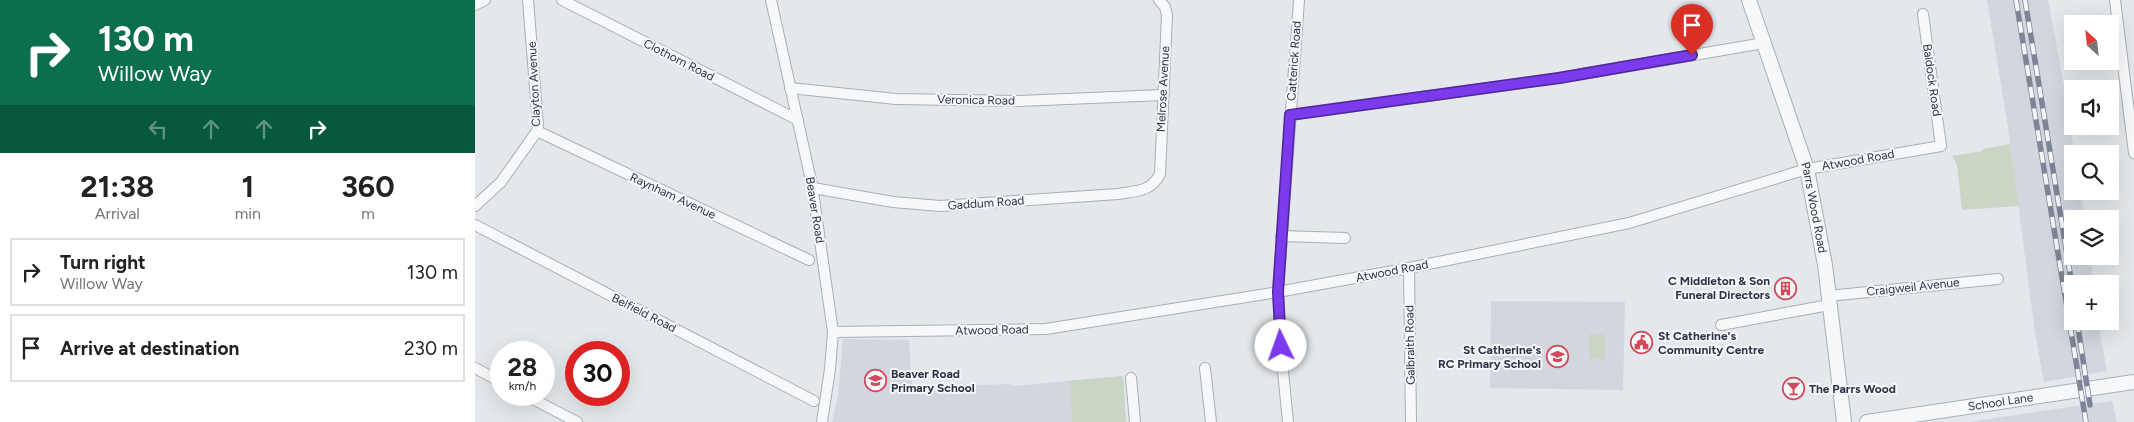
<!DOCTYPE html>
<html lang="en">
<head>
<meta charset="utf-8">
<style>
	:root { --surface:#fff; --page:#f6f6f6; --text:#222; --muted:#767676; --line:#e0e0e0 }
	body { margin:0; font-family:Figtree,sans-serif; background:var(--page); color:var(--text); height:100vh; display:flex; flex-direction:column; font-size:19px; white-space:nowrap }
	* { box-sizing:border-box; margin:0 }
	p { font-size:16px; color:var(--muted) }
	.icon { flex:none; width:28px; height:28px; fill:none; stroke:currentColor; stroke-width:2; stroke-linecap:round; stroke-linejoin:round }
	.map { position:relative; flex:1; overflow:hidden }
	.sheet { display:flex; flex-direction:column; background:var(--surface); width:475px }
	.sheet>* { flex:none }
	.banner { background:#0b6e4f; color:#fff; overflow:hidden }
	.needle { width:32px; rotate:333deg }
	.fabs { position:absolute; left:1589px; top:15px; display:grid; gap:10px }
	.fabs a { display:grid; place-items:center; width:55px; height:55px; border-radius:0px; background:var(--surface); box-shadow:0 5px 20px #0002; font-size:25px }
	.speed { position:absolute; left:15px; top:341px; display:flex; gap:10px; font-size:25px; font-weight:700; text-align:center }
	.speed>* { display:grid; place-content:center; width:65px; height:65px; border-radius:50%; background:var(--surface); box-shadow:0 5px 20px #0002; line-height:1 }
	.speed small { font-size:12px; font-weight:400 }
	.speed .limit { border:8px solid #d22; background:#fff; color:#111 }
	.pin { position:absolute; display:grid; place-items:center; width:42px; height:42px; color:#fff; margin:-51px -21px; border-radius:50% 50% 50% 0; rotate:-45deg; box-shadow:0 0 5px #0007 }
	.pin .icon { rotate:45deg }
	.me { position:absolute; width:55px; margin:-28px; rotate:357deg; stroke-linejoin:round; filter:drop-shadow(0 0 4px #0008) }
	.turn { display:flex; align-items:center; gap:18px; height:105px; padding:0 15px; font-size:22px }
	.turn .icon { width:65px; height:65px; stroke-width:2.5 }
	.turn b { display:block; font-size:35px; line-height:42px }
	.lanes { display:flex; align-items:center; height:48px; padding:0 15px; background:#0003; justify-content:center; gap:25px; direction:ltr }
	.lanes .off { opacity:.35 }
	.eta { display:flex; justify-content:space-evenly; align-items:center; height:85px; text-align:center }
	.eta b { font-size:30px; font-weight:700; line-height:35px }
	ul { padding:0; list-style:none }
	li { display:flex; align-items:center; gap:15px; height:68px; margin:0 10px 8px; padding:0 5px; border:2px solid var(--line); border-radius:0px }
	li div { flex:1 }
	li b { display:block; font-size:19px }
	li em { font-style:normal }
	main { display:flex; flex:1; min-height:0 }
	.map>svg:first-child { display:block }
</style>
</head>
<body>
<main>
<section class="sheet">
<div class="banner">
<div class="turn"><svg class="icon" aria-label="right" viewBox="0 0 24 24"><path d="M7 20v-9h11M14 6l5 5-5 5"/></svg><div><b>130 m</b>Willow Way</div></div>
<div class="lanes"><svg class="icon off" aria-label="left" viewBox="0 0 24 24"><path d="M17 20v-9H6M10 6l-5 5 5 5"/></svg><svg class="icon off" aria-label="ahead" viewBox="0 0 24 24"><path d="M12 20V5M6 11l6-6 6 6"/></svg><svg class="icon off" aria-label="ahead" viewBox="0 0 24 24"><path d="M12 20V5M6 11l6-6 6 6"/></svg><svg class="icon" aria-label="right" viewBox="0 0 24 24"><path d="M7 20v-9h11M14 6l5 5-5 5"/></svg></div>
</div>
<div class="eta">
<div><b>21:38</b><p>Arrival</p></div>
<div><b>1</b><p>min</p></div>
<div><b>360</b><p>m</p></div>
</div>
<ul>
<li><svg class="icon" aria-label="right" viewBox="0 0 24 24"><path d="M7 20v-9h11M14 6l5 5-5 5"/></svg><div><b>Turn right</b><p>Willow Way</p></div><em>130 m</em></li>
<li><svg class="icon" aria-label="arrive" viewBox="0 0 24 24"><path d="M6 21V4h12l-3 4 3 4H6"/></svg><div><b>Arrive at destination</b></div><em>230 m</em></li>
</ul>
</section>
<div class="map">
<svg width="1659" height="422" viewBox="0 0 1659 422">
	<rect width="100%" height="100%" fill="#e4e7ec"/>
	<!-- built -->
	<g fill="#d2d6de">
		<path d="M1512 0H1573L1594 112 1599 154H1598V191H1605L1610 219H1598V256H1616L1617 260V284H1598V321H1623L1632 371 1569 382 1560 333 1533 127Z"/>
		<path d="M1016 301 1150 302 1148 390 1015 388Z"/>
		<path d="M368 339 434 340 437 387 536 384 537 386 648 376 651 422H357L363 396Z"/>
		<path d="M1637 401 1642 422H1494L1574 410Z"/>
	</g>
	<!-- green -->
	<g fill="#c9d6c5">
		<path d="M1535 144 1544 206 1487 210 1482 165 1477 156 1507 151 1508 149Z"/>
		<rect x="1114" y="334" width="16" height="25"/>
		<path d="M648 376 651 422H597L595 381Z"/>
	</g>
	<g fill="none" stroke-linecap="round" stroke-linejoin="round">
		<defs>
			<g id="minor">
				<path d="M87 0 323 120"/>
				<path d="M296 0 337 185 358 332 355 369 347 422"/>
				<path d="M1640 0 1659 153"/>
				<path d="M0 5 10 0"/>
				<path d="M315 88 421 99 544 101 688 95"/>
				<path d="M815 115 1084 78 1289 43"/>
				<path d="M62 131 334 260"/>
				<path d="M338 188 418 202 465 206 643 194C661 191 676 192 685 174L692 15 690 7 684 0"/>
				<path d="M0 206 26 182 62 131 63 125 53 0"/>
				<path d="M0 225 339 401"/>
				<path d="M806 236 870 238"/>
				<path d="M934 268 936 422"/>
				<path d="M1353 296 1523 279"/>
				<path d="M1246 325 1354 305"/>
				<path d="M358 332 571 329 803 292 934 268 1154 223 1332 169 1466 146 1448 14"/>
				<path d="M0 368 26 382"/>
				<path d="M730 368 736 422"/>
				<path d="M656 378 660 422"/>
				<path d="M50 395 102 422"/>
				<path d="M813 422 806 351 803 292 824 0"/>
			</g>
			<g id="tertiary">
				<path id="s1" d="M1274 0 1332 169 1350 265 1369 422"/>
				<path id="s2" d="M1392 422 1659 382"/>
			</g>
		</defs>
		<!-- minor casing -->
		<use href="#minor" stroke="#a9aeb7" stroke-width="12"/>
		<!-- tertiary casing -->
		<use href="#tertiary" stroke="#a9aeb7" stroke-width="16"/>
		<!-- minor -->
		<use href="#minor" stroke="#f7f8fa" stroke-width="10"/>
		<!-- tertiary -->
		<use href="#tertiary" stroke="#f7f8fa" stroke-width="14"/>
		<defs>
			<g id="rail">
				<path d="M1541 0 1611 422"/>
				<path d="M1550 0 1598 291"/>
				<path d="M1602 321 1615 405"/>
			</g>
		</defs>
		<!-- rail casing -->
		<use href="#rail" stroke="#7d8696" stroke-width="5.5"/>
		<!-- rail -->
		<use href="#rail" stroke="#f4f6f9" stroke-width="4" stroke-dasharray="11" stroke-linecap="butt"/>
	</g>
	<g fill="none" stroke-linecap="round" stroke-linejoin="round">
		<defs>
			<path id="route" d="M806 346 803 292 815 115 1084 78 1217 55"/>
		</defs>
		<!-- route casing -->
		<use href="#route" stroke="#51269a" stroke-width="12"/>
		<!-- route -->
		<use href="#route" stroke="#7c3aed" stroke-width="9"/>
	</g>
	<!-- icons -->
	<defs>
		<symbol id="building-ring" viewBox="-11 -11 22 22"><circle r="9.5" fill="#f4f6f9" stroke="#d1495b" stroke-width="1.5"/><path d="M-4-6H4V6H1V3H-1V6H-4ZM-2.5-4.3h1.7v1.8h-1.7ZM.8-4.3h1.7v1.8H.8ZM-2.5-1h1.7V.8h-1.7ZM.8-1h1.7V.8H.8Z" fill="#d1495b"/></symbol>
		<symbol id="civic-ring" viewBox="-11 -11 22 22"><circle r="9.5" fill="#f4f6f9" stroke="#d1495b" stroke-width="1.5"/><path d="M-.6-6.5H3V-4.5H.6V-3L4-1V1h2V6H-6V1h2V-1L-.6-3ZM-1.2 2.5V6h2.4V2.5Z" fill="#d1495b"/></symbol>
		<symbol id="school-ring" viewBox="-11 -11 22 22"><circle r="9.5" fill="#f4f6f9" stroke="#d1495b" stroke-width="1.5"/><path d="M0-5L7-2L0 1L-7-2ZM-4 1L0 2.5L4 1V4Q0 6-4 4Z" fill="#d1495b"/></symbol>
		<symbol id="bar-ring" viewBox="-11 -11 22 22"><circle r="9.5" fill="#f4f6f9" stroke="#d1495b" stroke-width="1.5"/><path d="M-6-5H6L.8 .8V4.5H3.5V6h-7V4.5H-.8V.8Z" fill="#d1495b"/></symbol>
	</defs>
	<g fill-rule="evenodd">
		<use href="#building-ring" x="1298" y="276" width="25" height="25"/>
		<use href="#civic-ring" x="1154" y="330" width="25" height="25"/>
		<use href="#school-ring" x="1070" y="344" width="25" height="25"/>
		<use href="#school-ring" x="388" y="368" width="25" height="25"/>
		<use href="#bar-ring" x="1306" y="376" width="25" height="25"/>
	</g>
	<g text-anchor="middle" stroke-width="4" stroke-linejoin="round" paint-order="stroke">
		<!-- street labels -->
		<g font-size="12" fill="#2b3445" stroke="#f4f6f9">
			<text transform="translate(204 60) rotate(27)" y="4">Clothorn Road</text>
			<text transform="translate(819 61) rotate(-86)" y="4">Catterick Road</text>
			<text transform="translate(1457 80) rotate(82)" y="4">Baldock Road</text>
			<text transform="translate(59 84) rotate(-93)" y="4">Clayton Avenue</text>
			<text transform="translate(688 89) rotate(-87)" y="4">Melrose Avenue</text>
			<text transform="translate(501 100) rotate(1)" y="4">Veronica Road</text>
			<text transform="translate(1383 160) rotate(-10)" y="4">Atwood Road</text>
			<text transform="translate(198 196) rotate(25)" y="4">Raynham Avenue</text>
			<text transform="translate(511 203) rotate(-4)" y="4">Gaddum Road</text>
			<text dy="4" stroke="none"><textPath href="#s1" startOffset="218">Parrs Wood Road</textPath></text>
			<text transform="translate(340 210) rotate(81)" y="4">Beaver Road</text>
			<text transform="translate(917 271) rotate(-11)" y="4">Atwood Road</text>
			<text transform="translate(1438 287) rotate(-6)" y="4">Craigweil Avenue</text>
			<text transform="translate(169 313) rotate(27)" y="4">Belfield Road</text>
			<text transform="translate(517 330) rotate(-1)" y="4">Atwood Road</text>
			<text transform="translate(935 345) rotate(-91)" y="4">Galbraith Road</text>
			<text dy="4" stroke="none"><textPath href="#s2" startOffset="135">School Lane</textPath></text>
		</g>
		<!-- poi labels -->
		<g font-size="12" font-weight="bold" fill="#2b3445" stroke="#f4f6f9" text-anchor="start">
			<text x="1295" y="285" text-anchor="end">C Middleton &amp; Son<tspan x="1295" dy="14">Funeral Directors</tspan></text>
			<text x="1183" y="340">St Catherine's<tspan x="1183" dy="14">Community Centre</tspan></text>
			<text x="1066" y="354" text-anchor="end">St Catherine's<tspan x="1066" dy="14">RC Primary School</tspan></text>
			<text x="416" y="378">Beaver Road<tspan x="416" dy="14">Primary School</tspan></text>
			<text x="1334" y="393">The Parrs Wood</text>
		</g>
	</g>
</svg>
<div class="fabs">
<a><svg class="needle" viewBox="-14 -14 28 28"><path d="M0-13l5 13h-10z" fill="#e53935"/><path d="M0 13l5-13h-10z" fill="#767676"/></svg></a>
<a><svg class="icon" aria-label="sound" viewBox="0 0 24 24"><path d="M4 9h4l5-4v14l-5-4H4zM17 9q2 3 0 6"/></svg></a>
<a><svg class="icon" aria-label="search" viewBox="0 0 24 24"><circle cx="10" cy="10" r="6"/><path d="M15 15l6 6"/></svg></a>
<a><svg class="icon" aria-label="layers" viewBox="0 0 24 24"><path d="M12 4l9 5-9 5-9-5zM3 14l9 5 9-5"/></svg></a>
<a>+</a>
</div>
<div class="speed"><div>28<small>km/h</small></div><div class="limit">30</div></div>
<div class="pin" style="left:1217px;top:55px;background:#d93025"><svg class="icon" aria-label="arrive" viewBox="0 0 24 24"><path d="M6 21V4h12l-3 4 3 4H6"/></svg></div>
<svg class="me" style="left:806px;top:346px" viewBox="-20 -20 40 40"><circle r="19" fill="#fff"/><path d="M0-13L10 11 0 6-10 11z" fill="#7c3aed"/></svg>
</div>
</main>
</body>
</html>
